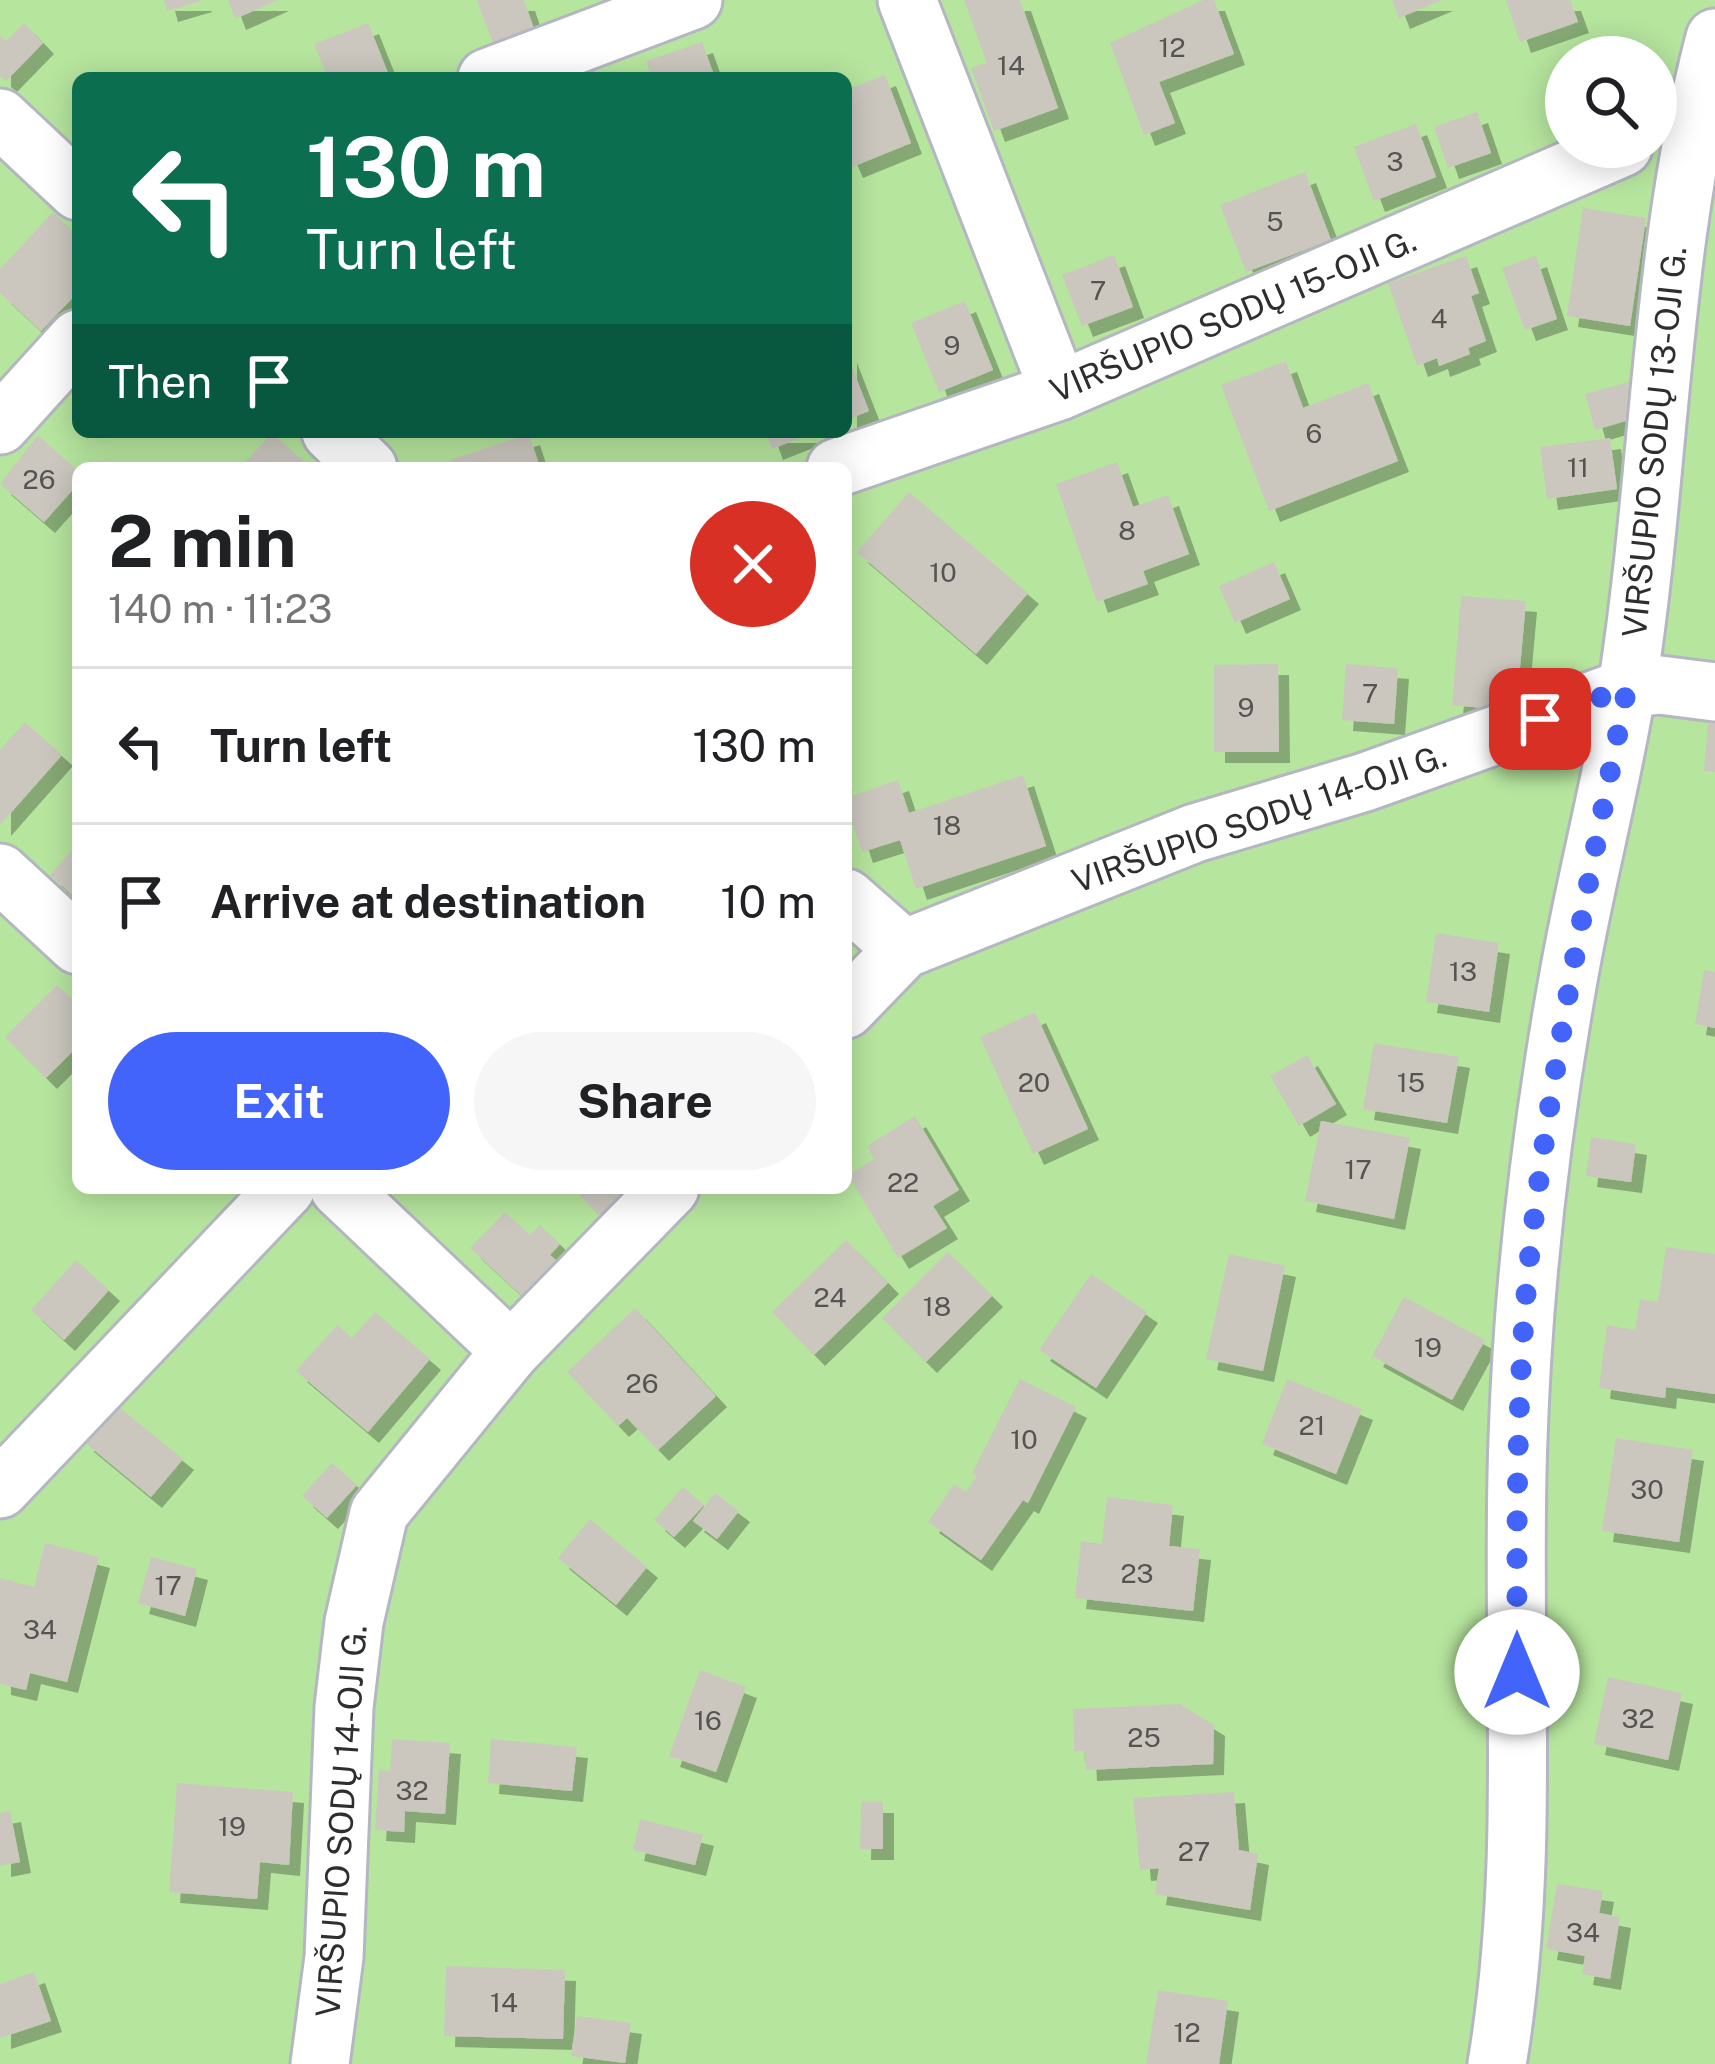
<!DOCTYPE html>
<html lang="en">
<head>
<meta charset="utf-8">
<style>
	:root { --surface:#fff; --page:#f6f6f6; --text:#202124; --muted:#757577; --line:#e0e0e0; --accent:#4264fb }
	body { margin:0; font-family:"Public Sans",sans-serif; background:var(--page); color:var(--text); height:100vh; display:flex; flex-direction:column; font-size:45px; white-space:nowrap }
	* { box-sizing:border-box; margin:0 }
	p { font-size:39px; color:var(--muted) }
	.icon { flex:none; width:66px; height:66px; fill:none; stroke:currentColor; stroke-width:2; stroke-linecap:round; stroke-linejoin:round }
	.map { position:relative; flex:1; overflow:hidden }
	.drawer { position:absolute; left:72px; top:462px; width:780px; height:732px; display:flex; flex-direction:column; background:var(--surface); border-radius:18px; box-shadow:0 6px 30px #0003 }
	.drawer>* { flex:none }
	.banner { position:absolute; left:72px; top:72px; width:780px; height:366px; border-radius:18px; box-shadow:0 6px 30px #0003; background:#0b6e4f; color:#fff; overflow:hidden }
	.buttons { position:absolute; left:1545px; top:36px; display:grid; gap:24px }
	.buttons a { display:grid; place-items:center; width:132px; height:132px; border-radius:50%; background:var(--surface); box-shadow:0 6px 30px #0003; font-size:60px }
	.pin { position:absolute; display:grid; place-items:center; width:102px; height:102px; color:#fff; margin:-51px; border-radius:24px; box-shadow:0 6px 18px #0006 }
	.me { position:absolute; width:132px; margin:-66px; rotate:0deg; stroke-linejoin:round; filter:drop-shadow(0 0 9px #0008) }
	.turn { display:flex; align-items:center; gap:42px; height:252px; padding:0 36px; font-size:54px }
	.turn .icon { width:156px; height:156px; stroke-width:2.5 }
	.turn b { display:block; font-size:84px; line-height:102px }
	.then { display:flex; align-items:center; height:114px; padding:0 36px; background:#0003; gap:24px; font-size:45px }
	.round { display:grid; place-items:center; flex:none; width:126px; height:126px; border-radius:63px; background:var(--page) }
	.summary { display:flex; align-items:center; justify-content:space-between; height:204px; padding:0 36px }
	h1 { font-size:72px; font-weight:700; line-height:90px }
	.cta { display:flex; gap:24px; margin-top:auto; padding:24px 36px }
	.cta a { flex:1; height:138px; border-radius:72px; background:var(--accent); color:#fff; font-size:48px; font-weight:700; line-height:138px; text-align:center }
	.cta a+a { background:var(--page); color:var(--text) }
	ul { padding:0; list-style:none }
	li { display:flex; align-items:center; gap:36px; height:156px; padding:0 36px; border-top:3px solid var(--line) }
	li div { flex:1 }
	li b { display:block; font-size:45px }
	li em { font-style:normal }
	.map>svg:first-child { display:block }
</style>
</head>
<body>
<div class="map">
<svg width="1715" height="2064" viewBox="0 0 1715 2064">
	<defs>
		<filter id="shadow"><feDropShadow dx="11" dy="11" stdDeviation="0" flood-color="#0004"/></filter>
	</defs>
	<rect width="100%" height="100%" fill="#efe9e1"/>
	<!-- green -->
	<path fill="#b6e59e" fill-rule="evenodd" d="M0 0H1715V2064H0ZM1566 57H1656V147H1566ZM78 78H846V432H78ZM78 468H846V1188H78Z"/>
	<!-- building -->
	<g fill="#cbc7bf" filter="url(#shadow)">
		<path d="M164 0H201V1L167 11Z"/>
		<path d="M228 0H278L235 19Z"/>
		<path d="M477 0H524L535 32 494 46Z"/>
		<path d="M964 0H1020L1058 108 994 131 971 68 987 63Z"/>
		<path d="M1203 0H1214L1234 54 1159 82 1175 123 1144 135 1110 43Z"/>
		<path d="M1392 0H1442L1399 18Z"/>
		<path d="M1506 0H1570L1578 22 1520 42Z"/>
		<path d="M24 23 43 43 6 81 0 76V35L6 41Z"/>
		<path d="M368 23 390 78H328L314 44Z"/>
		<path d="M702 42 715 78H652L646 61Z"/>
		<path d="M885 75 911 143 852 167 846 153V90Z"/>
		<path d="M1477 112 1491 153 1448 168 1434 127Z"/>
		<path d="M1416 124 1436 177 1374 201 1354 147Z"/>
		<path d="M1305 172 1331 240 1246 272 1220 205Z"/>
		<path d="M1583 208 1646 218 1630 326 1567 316Z"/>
		<path d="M53 212 78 236V292L41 331 0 293V269Z"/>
		<path d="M1114 255 1133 307 1082 326 1062 275Z"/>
		<path d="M1466 256 1479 293 1471 296 1486 341 1468 348 1470 354 1439 366 1437 358 1417 366 1388 283Z"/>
		<path d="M1536 256 1557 319 1525 330 1502 268Z"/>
		<path d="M965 301 993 370 939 392 911 323Z"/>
		<path d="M846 352 869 411 846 420Z"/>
		<path d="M1286 361 1303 408 1368 383 1398 461 1269 511 1221 385Z"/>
		<path d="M1643 378 1639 417 1595 430 1585 394Z"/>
		<path d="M766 432H815L772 449Z"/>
		<path d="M272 433 311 468H240Z"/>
		<path d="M529 434 540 468H452L450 460Z"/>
		<path d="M38 435 78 471V484L44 522 0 484Z"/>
		<path d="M1610 438 1617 489 1547 499 1540 447Z"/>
		<path d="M1117 462 1133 507 1168 495 1189 554 1143 571 1148 584 1097 602 1056 484Z"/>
		<path d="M909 492 1028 593 976 654 857 552Z"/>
		<path d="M1274 562 1290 599 1235 623 1219 586Z"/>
		<path d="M1461 596 1526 601 1516 711 1452 705Z"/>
		<path d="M1278 664 1279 752H1214V665Z"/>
		<path d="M1346 664 1398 668 1394 724 1342 720Z"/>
		<path d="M25 722 62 755 0 825V750Z"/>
		<path d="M1708 724H1715V772L1704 771Z"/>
		<path d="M1023 775 1046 846 916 889 900 840 862 852 846 804V798L898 780 909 813Z"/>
		<path d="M78 843V900L50 875Z"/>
		<path d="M1436 933 1499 943 1489 1012 1426 1002Z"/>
		<path d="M1704 970 1715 972V1028L1695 1024Z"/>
		<path d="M57 985 78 1005V1046L46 1078 5 1037Z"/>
		<path d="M1035 1012 1088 1129 1033 1154 980 1037Z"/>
		<path d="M1374 1043 1459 1057 1447 1123 1363 1109Z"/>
		<path d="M1307 1055 1336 1104 1299 1126 1270 1076Z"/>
		<path d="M915 1116 959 1190 933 1206 947 1228 898 1258 848 1175 874 1159 867 1146Z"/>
		<path d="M1321 1121 1410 1138 1394 1219 1305 1201Z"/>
		<path d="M1591 1137 1636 1144 1631 1182 1586 1176Z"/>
		<path d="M588 1188H636L604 1220 580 1196Z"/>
		<path d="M505 1212 530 1235 540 1225 560 1244 550 1255 558 1262 524 1298 470 1248Z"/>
		<path d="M846 1240 888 1283 814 1355 772 1312Z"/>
		<path d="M1666 1247 1715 1254V1394L1666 1387 1665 1398 1599 1388 1607 1325 1635 1330 1640 1299 1658 1302Z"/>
		<path d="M948 1252 992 1296 926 1362 882 1318Z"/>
		<path d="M1229 1254 1285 1266 1263 1371 1206 1359Z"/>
		<path d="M76 1260 109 1290 64 1340 31 1310Z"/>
		<path d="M1091 1274 1147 1312 1096 1388 1039 1350Z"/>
		<path d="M1404 1297 1485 1340 1452 1400 1372 1356Z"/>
		<path d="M635 1308 716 1396 658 1450 627 1418 618 1426 567 1372Z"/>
		<path d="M375 1312 430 1359 368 1432 296 1371 337 1325 352 1338Z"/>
		<path d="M1020 1379 1076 1407 1028 1503 1023 1500 981 1560 928 1522 954 1484 966 1492 977 1476 972 1473Z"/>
		<path d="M1287 1379 1362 1409 1336 1474 1262 1444Z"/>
		<path d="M114 1403 183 1459 151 1497 83 1441Z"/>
		<path d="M1616 1438 1693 1450 1679 1542 1602 1531Z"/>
		<path d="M332 1463 357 1485 327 1518 302 1496Z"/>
		<path d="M683 1487 704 1505 674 1537 654 1520Z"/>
		<path d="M715 1493 739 1511 717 1539 693 1521Z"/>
		<path d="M1107 1497 1173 1505 1169 1546 1200 1549 1193 1611 1075 1598 1081 1541 1102 1544Z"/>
		<path d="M590 1519 647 1567 616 1605 558 1558Z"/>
		<path d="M45 1543 99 1557 67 1682 30 1673 26 1690 0 1684V1578L34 1587Z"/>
		<path d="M151 1557 197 1569 185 1616 138 1603Z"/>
		<path d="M700 1670 746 1687 716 1772 669 1756Z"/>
		<path d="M1608 1677 1682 1693 1668 1760 1594 1744Z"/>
		<path d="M1180 1704 1214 1725 1213 1764 1086 1770 1085 1751H1074L1073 1709Z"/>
		<path d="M392 1739 450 1743 445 1814 405 1811 404 1832 375 1830 379 1770 390 1771Z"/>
		<path d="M491 1739 577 1747 572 1791 488 1783Z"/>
		<path d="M177 1783 293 1792 289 1865 260 1862 257 1899 169 1892Z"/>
		<path d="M1234 1792 1239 1850 1258 1854 1250 1910 1155 1894 1159 1868 1140 1870 1133 1798Z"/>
		<path d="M861 1802H883V1849H860Z"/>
		<path d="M10 1811 20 1862 0 1866V1813Z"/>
		<path d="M640 1819 703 1835 695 1865 633 1850Z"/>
		<path d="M1557 1884 1603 1891 1599 1913 1620 1917 1610 1979 1582 1974 1585 1956 1546 1949Z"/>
		<path d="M446 1966 565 1970 563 2039 444 2036Z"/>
		<path d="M34 1972 51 2021 0 2038V1984Z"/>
		<path d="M1158 1990 1228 2001 1219 2064H1146Z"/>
		<path d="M577 2016 631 2023 625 2063 571 2056Z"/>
	</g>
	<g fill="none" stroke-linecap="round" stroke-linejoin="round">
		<defs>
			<g id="minor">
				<path d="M907 0 1059 391"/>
				<path d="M487 78 693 0"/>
				<path d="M0 118 78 191"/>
				<path d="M0 425 78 339"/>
				<path d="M331 432 368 468"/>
				<path d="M836 468 1059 391 1623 147"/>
				<path d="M0 873 78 945"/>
				<path d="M846 898 904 949"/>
				<path d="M846 1009 904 949 1195 833 1365 782 1627 688 1660 685 1715 692"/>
				<path d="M339 1188 511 1351"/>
				<path d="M0 1489 286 1188"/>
				<path d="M320 2064 334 1957 344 1707 354 1622 379 1513 511 1351 670 1188"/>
				<path d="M1497 2064C1532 1856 1510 1648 1518 1439 1523 1286 1541 1131 1568 980 1585 882 1611 786 1627 688 1661 472 1659 250 1715 38"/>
			</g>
		</defs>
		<!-- minor casing -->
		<use href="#minor" stroke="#b4b7c1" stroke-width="63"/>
		<!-- minor -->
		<use href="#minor" stroke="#fff" stroke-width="57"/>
	</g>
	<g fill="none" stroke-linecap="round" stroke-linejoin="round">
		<!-- route -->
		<path stroke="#4264fb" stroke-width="21" stroke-dasharray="0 37.8" d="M1517 1672C1517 1529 1515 1386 1531 1244 1553 1057 1590 873 1627 688L1540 719"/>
	</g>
	<g text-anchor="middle" stroke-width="9" stroke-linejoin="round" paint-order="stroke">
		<!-- number labels -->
		<g font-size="27" fill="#555452">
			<text x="1172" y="57">12</text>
			<text x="1011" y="75">14</text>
			<text x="1395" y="171">3</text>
			<text x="1275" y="231">5</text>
			<text x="1098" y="300">7</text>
			<text x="1439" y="328">4</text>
			<text x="952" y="355">9</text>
			<text x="1314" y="443">6</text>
			<text x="1578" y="477">11</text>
			<text x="39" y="489">26</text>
			<text x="1127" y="540">8</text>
			<text x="943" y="582">10</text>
			<text x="1370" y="703">7</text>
			<text x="1246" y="717">9</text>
			<text x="947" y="835">18</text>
			<text x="1463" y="981">13</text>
			<text x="1034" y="1092">20</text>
			<text x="1411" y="1092">15</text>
			<text x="1358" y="1179">17</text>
			<text x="903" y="1192">22</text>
			<text x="830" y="1307">24</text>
			<text x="937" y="1316">18</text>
			<text x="1428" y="1357">19</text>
			<text x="642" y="1393">26</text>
			<text x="1312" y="1435">21</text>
			<text x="1024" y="1449">10</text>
			<text x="1647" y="1499">30</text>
			<text x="1137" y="1583">23</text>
			<text x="168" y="1595">17</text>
			<text x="40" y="1639">34</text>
			<text x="1638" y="1728">32</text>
			<text x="708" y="1730">16</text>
			<text x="1144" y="1747">25</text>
			<text x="412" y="1800">32</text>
			<text x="232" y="1836">19</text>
			<text x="1194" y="1861">27</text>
			<text x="1583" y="1942">34</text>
			<text x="504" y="2012">14</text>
			<text x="1187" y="2042">12</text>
		</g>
		<!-- street labels -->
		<g font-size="33" fill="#2e2e2e" stroke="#fff">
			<text transform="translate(1233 315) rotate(-23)" y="12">VIRŠUPIO SODŲ 15-OJI G.</text>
			<text transform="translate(1654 442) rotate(-84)" y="12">VIRŠUPIO SODŲ 13-OJI G.</text>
			<text transform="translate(1259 818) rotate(-19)" y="12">VIRŠUPIO SODŲ 14-OJI G.</text>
			<text transform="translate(341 1821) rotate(-86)" y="12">VIRŠUPIO SODŲ 14-OJI G.</text>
		</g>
	</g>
</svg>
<div class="buttons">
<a><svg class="icon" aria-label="search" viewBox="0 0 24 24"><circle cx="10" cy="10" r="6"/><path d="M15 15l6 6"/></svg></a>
</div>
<div class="pin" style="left:1540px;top:719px;background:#d93025"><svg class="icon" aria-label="arrive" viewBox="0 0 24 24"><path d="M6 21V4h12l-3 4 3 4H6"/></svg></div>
<svg class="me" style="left:1517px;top:1672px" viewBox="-20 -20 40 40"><circle r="19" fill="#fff"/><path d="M0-13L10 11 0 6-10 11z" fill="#4264fb"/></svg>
<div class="banner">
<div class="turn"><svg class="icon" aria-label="left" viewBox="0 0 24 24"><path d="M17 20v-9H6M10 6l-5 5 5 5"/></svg><div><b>130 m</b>Turn left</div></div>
<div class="then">Then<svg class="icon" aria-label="arrive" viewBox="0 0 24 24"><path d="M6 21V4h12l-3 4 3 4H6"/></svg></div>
</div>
<section class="drawer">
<div class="summary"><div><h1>2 min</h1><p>140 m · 11:23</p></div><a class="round" style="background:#d93025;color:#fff"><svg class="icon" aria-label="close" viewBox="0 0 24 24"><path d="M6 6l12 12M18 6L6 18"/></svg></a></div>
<ul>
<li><svg class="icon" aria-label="left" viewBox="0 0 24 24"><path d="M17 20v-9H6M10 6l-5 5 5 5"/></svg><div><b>Turn left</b></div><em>130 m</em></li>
<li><svg class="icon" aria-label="arrive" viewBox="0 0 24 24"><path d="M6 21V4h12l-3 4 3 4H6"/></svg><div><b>Arrive at destination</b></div><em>10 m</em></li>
</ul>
<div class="cta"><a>Exit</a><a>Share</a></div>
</section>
</div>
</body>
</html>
